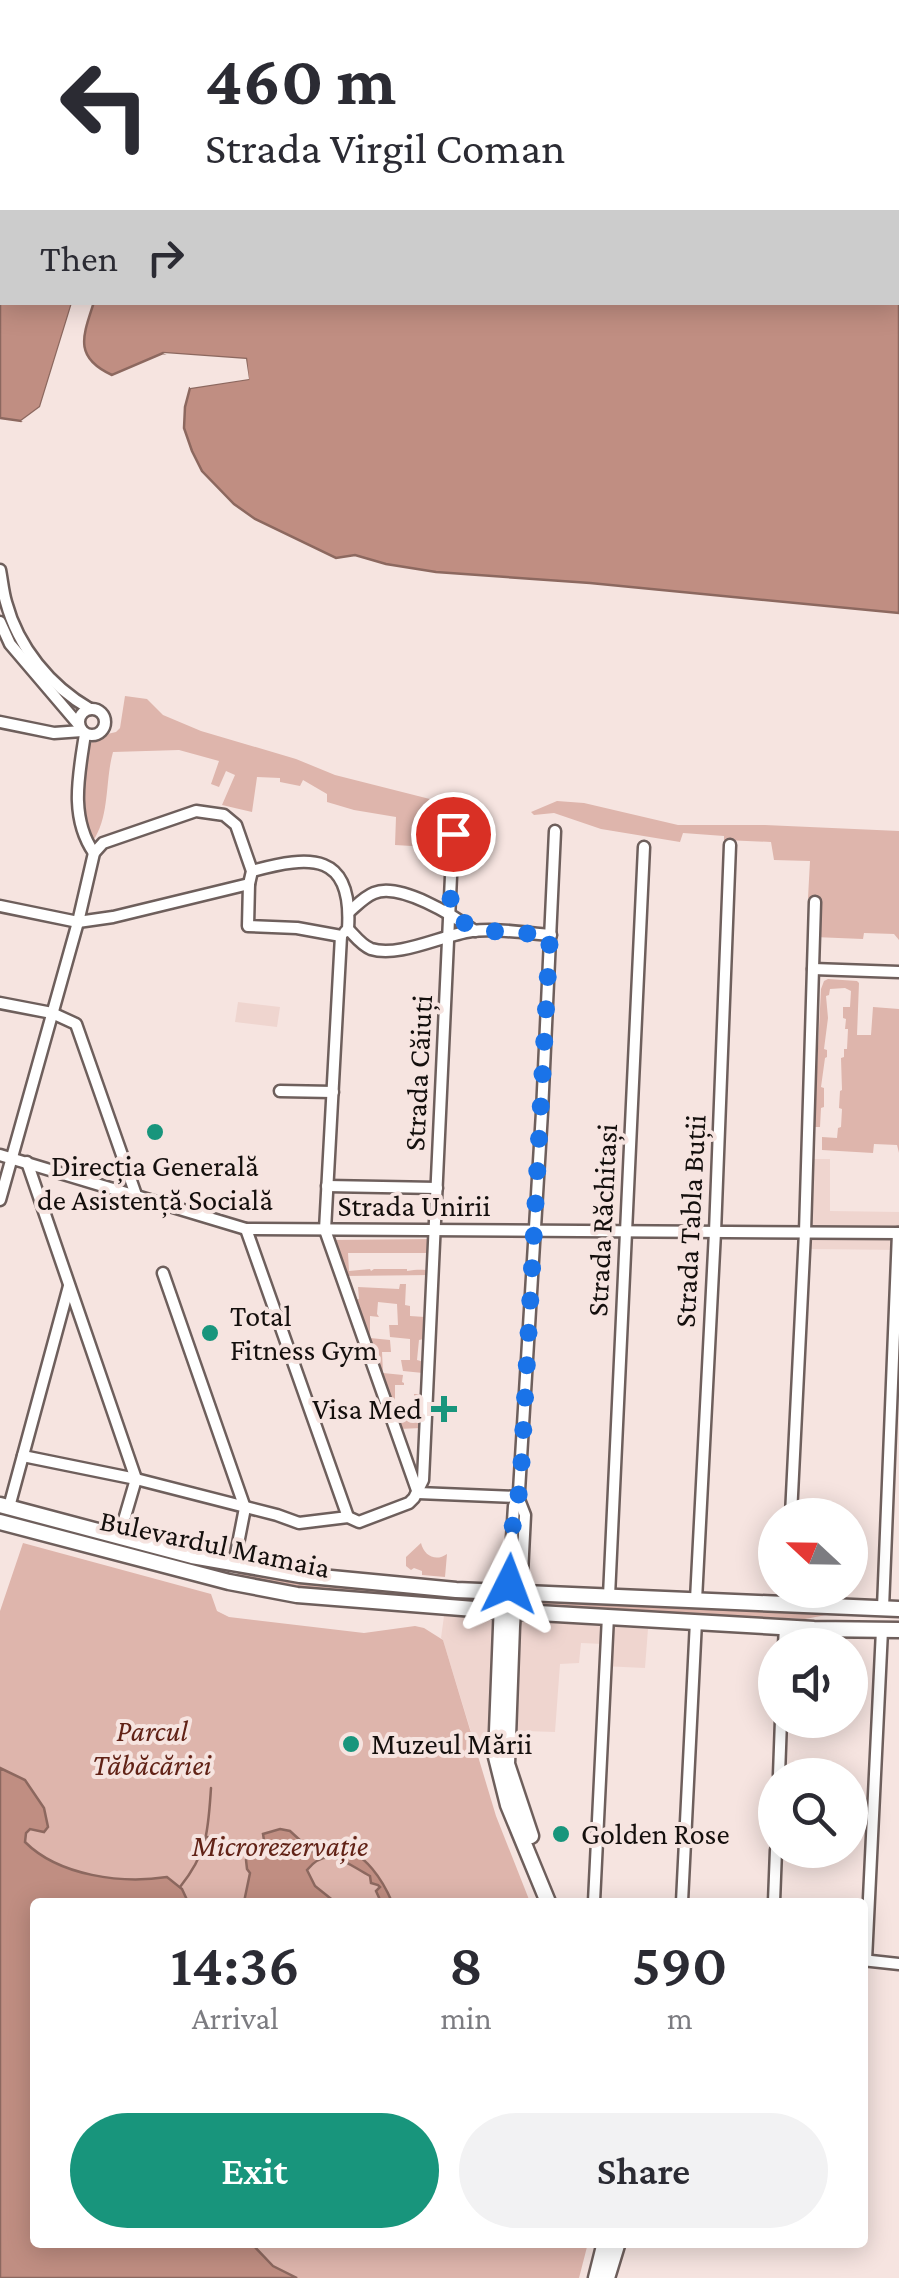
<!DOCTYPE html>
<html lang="en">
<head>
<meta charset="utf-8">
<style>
	:root { --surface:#fff; --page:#f2f2f3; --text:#2b2b33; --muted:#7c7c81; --accent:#18957c }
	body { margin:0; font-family:"Crimson Pro",serif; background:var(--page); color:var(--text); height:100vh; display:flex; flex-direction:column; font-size:38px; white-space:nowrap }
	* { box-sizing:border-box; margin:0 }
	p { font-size:32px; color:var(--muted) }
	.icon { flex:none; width:55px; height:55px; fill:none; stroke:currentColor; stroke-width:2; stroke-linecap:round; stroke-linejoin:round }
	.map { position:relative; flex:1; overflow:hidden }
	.sheet { position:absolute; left:30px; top:1898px; width:838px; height:350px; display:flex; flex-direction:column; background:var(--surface); border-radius:10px; box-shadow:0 5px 25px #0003 }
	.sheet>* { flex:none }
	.guide { position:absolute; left:0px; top:0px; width:900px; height:305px; box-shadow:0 5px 25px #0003; background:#fff; color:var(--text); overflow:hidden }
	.needle { width:65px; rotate:292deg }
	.fabs { position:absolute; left:758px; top:1498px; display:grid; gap:20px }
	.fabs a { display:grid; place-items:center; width:110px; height:110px; border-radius:50%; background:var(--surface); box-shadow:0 5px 25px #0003; font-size:50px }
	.pin { position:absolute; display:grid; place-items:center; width:85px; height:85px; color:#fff; margin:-42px; border:5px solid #fff; border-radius:50%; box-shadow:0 2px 10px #0007 }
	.me { position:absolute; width:110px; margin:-55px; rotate:3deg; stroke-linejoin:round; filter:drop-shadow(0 0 8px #0008) }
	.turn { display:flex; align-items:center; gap:35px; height:210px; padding:0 40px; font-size:45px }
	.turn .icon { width:130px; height:130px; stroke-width:2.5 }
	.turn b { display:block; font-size:70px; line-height:85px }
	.then { display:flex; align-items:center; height:95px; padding:0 40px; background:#0003; gap:20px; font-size:38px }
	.eta { display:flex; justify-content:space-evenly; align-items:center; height:170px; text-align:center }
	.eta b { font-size:60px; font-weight:600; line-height:70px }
	.primary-button { display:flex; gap:20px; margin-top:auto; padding:20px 40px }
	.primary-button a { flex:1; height:115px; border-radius:60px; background:var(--accent); color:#fff; font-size:40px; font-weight:600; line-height:115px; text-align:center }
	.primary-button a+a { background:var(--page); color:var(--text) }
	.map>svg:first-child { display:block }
</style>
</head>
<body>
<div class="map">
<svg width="899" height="2278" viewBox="0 0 899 2278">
	<rect width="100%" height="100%" fill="#f6e4e0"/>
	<!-- built -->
	<g fill="#efd5cf">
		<path d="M238 1002 280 1007 277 1027 235 1022Z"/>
		<path d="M810 1159H830V1211L899 1212V1250L809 1249Z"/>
		<path d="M444 1616 648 1629 645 1668 602 1666 603 1644 581 1643 579 1663 560 1664 555 1732 524 1731 475 1745 443 1640 441 1638Z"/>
	</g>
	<!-- green -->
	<g fill="#deb5ac">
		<path d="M125 696 147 699 163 715 201 731 296 759 335 775 489 814 444 822 445 848 395 845 396 817 354 810 327 802V794L303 780 300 786 280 782V778L257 777 252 812 222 805 235 775 226 771 219 787 211 784 219 761 179 750 113 752C105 780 110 816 93 841 77 814 82 775 88 746L99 736 116 732 120 728Z"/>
		<path d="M557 801 584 803 678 825H765L899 831V940L894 934 864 933 863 939 814 937 817 899 808 898 810 861 774 860 771 842 724 840V836L683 833 680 842 601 829 554 813 534 815 531 812Z"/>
		<path d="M828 979 857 981 859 983 857 1035H871L873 1007 899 1009V1153L897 1145 874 1144 873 1153 822 1150V1137L837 1138 838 1128 841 1127 842 1109 839 1108 840 1091 842 1090 841 1058 844 1057V1049H847L848 1029H845L846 1019 843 1018V1007H850L851 991 845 988 830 989 829 995 826 996 828 1018 824 1049 827 1050V1057L825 1058 821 1087 824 1088V1107L821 1108 820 1127H814L821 989 824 981Z"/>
		<path d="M433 1239 432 1252 428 1253H348L349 1271 370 1269 371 1271 374 1269H407V1271C417 1269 423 1270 433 1270L432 1275 345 1276 331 1240Z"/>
		<path d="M400 1284H406L405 1305 410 1306V1316L425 1317 424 1339 419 1340 417 1360 424 1362 423 1373 403 1371 401 1360H410V1339L390 1337 389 1325H398L397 1304 378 1302 377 1314 379 1317 370 1316V1338L390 1340 391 1352H382L383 1373 403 1375 402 1382 404 1383V1385H395V1407L415 1408 416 1398 414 1397V1394H423L421 1428 399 1429 353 1300 359 1299 358 1287 399 1289Z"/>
		<path d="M23 1543 211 1594 217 1611 229 1617 364 1633 415 1626 424 1628 443 1640 496 1816 530 1902H35V2242L588 2243 579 2278H0V1611Z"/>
		<path d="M421 1543C424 1556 436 1562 447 1554L445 1577 422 1575V1571L414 1568 411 1570 406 1566V1557Z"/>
		<path d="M238 1573 262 1577 483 1595V1603L261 1583 236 1578Z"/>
		<path d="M611 1599 867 1613V1616L826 1615 805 1619 539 1607 540 1600 587 1604Z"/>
	</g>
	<!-- water -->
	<g fill="#c08e82" stroke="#8c685f" stroke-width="2.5">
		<path d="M0 0H899V613L590 583 436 572 386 564 355 555 336 558 255 519 234 504 202 471 192 451 184 428 185 407 190 388 248 379 246 359 163 353 112 375C73 357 83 336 94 302H898V2H2V302L72 303 40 407 21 421 0 418Z"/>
		<path d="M0 1768 25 1780 44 1808 48 1827 44 1832 30 1829 26 1833 25 1842C59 1876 122 1884 167 1877L182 1889 188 1902H35V2242L251 2243 273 2266 297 2278H0Z"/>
		<path d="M280 1829 290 1831 314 1853C323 1852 332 1851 340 1850 364 1849 384 1883 392 1902H381L376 1891 380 1887 378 1885 371 1883 370 1876C347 1864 328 1844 307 1870L315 1886 335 1902H244L250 1873 247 1869 246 1860 264 1840 263 1834Z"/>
	</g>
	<!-- pier -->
	<g fill="#f6e4e0">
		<path d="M77 302 44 409 28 423 21 421 40 407 72 303Z"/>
		<path d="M163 353 246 359 249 379 190 388 189 383 243 375 242 364 174 359Z"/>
	</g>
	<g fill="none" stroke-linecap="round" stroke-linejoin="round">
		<!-- stream -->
		<g stroke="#8c685f" stroke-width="2.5">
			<path d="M206 1837 223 1838"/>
			<path d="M238 1844 253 1852"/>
			<path d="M180 1887C208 1852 208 1831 211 1788"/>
		</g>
		<defs>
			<g id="minor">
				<path d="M0 570C2 580 3 592 6 602 18 647 50 686 90 709"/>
				<path d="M0 622 10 644 79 725"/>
				<circle cx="92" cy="722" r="13"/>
				<path d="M0 722 54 733 82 731"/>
				<path d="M85 734C79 774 69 817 94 853"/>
				<path d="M252 871C311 855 353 852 348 929L345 932"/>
				<path d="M0 906 78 922 113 917 249 884"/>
				<path d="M349 912C356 906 364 897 374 893 400 882 454 916 475 931"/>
				<path d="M348 929C355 936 361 945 371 949 399 958 442 935 472 931 497 928 525 933 551 935"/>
				<path d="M341 936 325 1230 418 1493 518 1497"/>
				<path d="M813 969 899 972"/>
				<path d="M0 1003 52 1013 76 1024 136 1195"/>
				<path d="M280 1091 333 1092"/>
				<path d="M0 1155 246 1229 899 1233"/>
				<path d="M27 1162 136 1479 119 1537"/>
				<path d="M327 1186 437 1188"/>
				<path d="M0 1200 78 922 94 853 103 843 196 811 224 815 236 825 252 871 249 884 248 926 297 928 341 936"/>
				<path d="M246 1229 348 1517"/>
				<path d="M163 1273 245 1508 234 1564"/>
				<path d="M23 1456 136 1479 277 1515 299 1523 348 1517 359 1522 409 1503 414 1498 423 1480 453 833"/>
				<path d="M518 1497 525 1515 521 1593"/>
				<path d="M9 1507 69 1286"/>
				<path d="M791 1515 805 1232 815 902"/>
				<path d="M506 1592 509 1584 514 1506 519 1491 542 1112 555 831"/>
				<path d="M609 1596 644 847"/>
				<path d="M696 1600 715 1232 730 845"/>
				<path d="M883 1608 898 1233"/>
				<path d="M784 1645 785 1627"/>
				<path d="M779 1775 781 1720"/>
				<path d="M594 1902 608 1616"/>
				<path d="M682 1902 696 1621"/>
				<path d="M774 1902 776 1850"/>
				<path d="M862 1960 899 1964"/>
				<path d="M866 1960 882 1630"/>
			</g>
			<g id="major">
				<path d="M0 1505 192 1556 300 1575 456 1590 899 1609"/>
				<path d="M0 1522 229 1582 297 1595 487 1610 814 1629 899 1630"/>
				<path d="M502 1602 496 1757 508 1805 548 1902"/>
				<path d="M517 1603 513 1611 512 1626 507 1764 531 1836"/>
				<path d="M596 2278 605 2242"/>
				<path d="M607 2278 618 2242"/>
			</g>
		</defs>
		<!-- minor casing -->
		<use href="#minor" stroke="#6e5f5c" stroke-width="15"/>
		<!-- major casing -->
		<use href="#major" stroke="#6e5f5c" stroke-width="19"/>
		<!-- minor -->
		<use href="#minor" stroke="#fff" stroke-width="10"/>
		<!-- major -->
		<use href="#major" stroke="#fff" stroke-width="14"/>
	</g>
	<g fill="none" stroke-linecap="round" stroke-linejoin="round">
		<!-- route -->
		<path stroke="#1a73e8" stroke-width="18" stroke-dasharray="0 32.4" d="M453 834 450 914 476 930 550 935 520 1491 514 1506 509 1584"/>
	</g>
	<!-- markers -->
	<g fill="#18957c" stroke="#f6e4e0" stroke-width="4">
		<circle cx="155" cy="1132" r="10"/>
		<circle cx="210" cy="1333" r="10"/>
		<path d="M439 1394h10v10h10v10h-10v10h-10v-10h-10v-10h10z"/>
		<circle cx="351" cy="1744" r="10"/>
		<circle cx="561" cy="1834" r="10"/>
	</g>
	<g text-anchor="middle" stroke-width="8" stroke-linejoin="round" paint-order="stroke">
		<!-- street labels -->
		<g font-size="30" fill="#140f0d" stroke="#f6e4e0">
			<text transform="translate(418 1073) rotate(-87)" y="10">Strada Căiuți</text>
			<text x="414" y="1216">Strada Unirii</text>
			<text transform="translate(602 1220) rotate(-87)" y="10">Strada Răchitași</text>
			<text transform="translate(690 1221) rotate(-87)" y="10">Strada Tabla Buții</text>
			<text transform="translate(215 1544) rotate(12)" y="10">Bulevardul Mamaia</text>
		</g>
		<!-- poi labels -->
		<g font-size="30" fill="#140f0d" stroke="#f6e4e0" text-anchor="start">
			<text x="155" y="1176" text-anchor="middle">Direcția Generală<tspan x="155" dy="34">de Asistență Socială</tspan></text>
			<text x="230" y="1326">Total<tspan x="230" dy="34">Fitness Gym</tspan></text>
			<text x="422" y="1419" text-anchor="end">Visa Med</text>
			<text x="371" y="1754">Muzeul Mării</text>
			<text x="581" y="1844">Golden Rose</text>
		</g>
		<!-- park labels -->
		<g font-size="30" font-style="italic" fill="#612216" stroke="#f6e4e0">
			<text x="152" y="1741">Parcul<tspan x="152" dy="34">Tăbăcăriei</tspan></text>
			<text x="280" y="1856">Microrezervație</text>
		</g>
	</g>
</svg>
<div class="fabs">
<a><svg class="needle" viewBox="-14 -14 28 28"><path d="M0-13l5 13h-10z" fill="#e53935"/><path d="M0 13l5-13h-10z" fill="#7c7c81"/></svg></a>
<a><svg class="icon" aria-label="sound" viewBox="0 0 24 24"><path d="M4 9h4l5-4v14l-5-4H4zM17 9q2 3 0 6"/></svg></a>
<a><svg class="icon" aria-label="search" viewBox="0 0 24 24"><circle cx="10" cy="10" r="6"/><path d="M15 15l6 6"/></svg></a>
</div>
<div class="pin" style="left:453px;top:834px;background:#d93025"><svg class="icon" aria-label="arrive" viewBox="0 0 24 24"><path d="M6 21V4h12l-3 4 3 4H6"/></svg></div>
<svg class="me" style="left:509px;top:1584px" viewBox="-20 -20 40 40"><path d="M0-17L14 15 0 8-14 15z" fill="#1a73e8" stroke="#fff" stroke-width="4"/></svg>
<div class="guide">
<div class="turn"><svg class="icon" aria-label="left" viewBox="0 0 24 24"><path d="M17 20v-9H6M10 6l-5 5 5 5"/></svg><div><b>460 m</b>Strada Virgil Coman</div></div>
<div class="then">Then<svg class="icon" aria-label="right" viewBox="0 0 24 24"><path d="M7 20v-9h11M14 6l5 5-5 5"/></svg></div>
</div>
<section class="sheet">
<div class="eta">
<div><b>14:36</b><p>Arrival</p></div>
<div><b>8</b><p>min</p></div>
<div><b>590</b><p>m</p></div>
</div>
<div class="primary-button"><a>Exit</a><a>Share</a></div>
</section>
</div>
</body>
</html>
